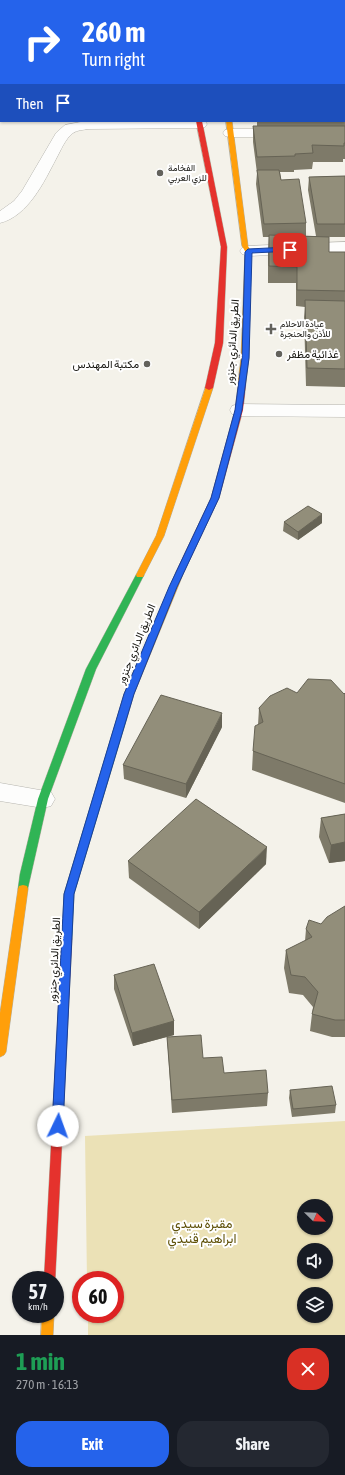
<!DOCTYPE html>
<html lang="en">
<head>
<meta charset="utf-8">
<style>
	:root { --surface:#171b24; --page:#242831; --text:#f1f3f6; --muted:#9ea1a6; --accent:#2563eb }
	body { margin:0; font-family:"Asap Condensed",Vazirmatn,sans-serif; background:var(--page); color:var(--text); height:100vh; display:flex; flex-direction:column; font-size:15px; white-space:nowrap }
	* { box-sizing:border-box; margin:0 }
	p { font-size:13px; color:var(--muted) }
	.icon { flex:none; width:22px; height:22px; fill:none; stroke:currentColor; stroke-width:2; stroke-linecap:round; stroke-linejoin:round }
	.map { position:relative; height:1335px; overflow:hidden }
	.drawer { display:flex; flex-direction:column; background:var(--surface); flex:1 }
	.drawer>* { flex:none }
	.top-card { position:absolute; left:0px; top:0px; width:345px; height:122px; box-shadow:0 1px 3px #0004; background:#2563eb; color:#fff; overflow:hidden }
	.needle { width:26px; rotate:113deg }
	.tools { position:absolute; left:297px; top:1199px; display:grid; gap:8px }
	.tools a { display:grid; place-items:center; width:36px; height:36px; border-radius:50%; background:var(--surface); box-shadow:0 1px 3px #0004; font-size:20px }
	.speed { position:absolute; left:12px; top:1271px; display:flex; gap:8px; font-size:20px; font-weight:700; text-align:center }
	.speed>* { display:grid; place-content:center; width:52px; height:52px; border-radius:50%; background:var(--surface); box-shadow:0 1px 3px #0004; line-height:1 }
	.speed small { font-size:10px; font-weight:400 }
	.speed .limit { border:6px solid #d22; background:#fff; color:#111 }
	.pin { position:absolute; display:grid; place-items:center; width:34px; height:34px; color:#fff; margin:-17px; border-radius:8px; box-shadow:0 2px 6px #0006 }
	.me { position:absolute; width:44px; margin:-22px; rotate:3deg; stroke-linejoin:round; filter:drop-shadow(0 0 3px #0008) }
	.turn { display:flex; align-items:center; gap:14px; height:84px; padding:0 16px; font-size:18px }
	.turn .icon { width:52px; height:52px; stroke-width:2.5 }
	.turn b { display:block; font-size:28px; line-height:34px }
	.then { display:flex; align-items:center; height:38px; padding:0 16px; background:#0003; gap:8px; font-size:15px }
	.round { display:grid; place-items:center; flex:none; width:42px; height:42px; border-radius:16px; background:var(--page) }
	.summary { display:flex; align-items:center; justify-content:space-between; height:68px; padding:0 16px }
	h1 { font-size:24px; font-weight:700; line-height:30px; color:#1e9e55 }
	.action { display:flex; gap:8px; margin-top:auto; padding:8px 16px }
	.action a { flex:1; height:46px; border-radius:16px; background:var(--accent); color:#fff; font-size:16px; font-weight:700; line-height:46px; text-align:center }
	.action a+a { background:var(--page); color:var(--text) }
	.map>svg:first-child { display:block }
</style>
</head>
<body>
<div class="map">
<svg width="345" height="1335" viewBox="0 0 345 1335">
	<rect width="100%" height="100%" fill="#f4f2ea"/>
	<!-- green -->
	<path fill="#ebe1b6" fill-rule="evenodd" d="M345 1121V1335H88V1314H115V1280H87L85 1136ZM304 1206H326V1228H304ZM304 1250H326V1272H304ZM304 1294H326V1316H304Z"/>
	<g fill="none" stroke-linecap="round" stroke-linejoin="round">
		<defs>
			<g id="street">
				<path d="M339 0H345V5L344 1Z"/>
				<path d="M86 121H205L207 124 205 127 200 128 88 129C83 130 77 130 73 133 65 139 61 150 56 159 44 182 28 216 0 223V211L14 201 22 191 56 133 65 125Z"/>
				<path d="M230 129H345V137H230L225 136 223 133 225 130Z"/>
				<path d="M345 242V252L248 256 242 254 240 251 242 248 248 246Z"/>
				<path d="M239 404 345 405V417L239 416 232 414 230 410 232 406Z"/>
				<path d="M0 783 51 792 55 799 51 806 43 808 0 801Z"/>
			</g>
			<g id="fast">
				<path d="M140 572 144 575 96 669 48 799 27 892 23 893 19 892 18 889 20 874 38 799 86 669 136 575Z"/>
				<path d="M122 715 125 716 127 718 74 894 72 939 71 942 67 943 63 942 62 939 64 894 117 718 119 716Z"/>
			</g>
			<g id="slow">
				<path d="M118 0H125L126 1H119Z"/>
				<path d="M201 0H207L208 1H202Z"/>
				<path d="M226 121H232L248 246 251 251 249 358 246 382 242 384 238 382 241 358 245 251 242 246Z"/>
				<path d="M206 386H209L213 388 164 536 143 577H137L136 575 156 536Z"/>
				<path d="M180 569 184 572 134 694 127 718 125 720H119L117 718 124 694 176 572Z"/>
				<path d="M23 885 27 886 28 889 6 1052 4 1055 0 1057V1013L18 889 19 886Z"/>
				<path d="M42 1314H54L53 1335H41Z"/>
			</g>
			<g id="jam">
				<rect x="152" y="0" width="6" height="1"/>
				<path d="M196 121H202L227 247 223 343 213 388 209 390 205 388 215 343 221 247Z"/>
				<path d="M239 380H242L246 382 243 410 219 498 184 572 180 575 177 574 176 572 211 498 235 410Z"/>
				<path d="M67 935 71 936 72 939 55 1283V1280H44L62 939 63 936Z"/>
			</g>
		</defs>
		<!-- street casing -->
		<use href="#street" stroke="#b6b5af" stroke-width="1"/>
		<!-- fast casing -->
		<use href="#fast" stroke="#b3afa0" stroke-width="1"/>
		<!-- slow casing -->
		<use href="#slow" stroke="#b3afa0" stroke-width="1"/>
		<!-- jam casing -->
		<use href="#jam" stroke="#b3afa0" stroke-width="1"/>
		<!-- street -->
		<use href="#street" fill="#fdfdfc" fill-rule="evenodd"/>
		<!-- fast -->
		<use href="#fast" fill="#30b455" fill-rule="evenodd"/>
		<!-- slow -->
		<use href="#slow" fill="#ff9f0a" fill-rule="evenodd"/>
		<!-- jam -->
		<use href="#jam" fill="#e5322d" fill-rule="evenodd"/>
	</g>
	<!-- wall -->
	<g fill="#7e7a69">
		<path d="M344 96H345V159H343V162H313L312 169 294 170V172H280L281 180 306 223V236H316L308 190 309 177 345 176V237H329V252H345V387L306 386 304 317 305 307 296 306V283H268V252L269 237H263L256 184 257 173 253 142V126H257V121H344Z"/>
		<path d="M284 522 322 523 298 540 283 531Z"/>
		<path d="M297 693 344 694 345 693V803L252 770 253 751 258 725 259 708Z"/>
		<path d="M222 727 186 798 124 779 123 765Z"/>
		<path d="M345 814V861L329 863 319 837 321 818Z"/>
		<path d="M128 861 266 864 199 929 129 878Z"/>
		<path d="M345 906V1037H332L310 1031 312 1014 313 1007 303 995 289 993 284 968 286 950 305 941 306 929 321 924Z"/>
		<path d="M114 975 174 1021V1035L133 1046 114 989Z"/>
		<path d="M167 1037 203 1058 224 1073 268 1093 267 1106 172 1113 168 1051Z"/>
		<path d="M290 1090 336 1105 335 1113 292 1117 289 1098Z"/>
	</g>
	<!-- shaded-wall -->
	<g fill="#666355">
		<path d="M322 514V523L298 540V532Z"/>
		<path d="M222 713V727L186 798V784Z"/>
		<path d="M345 842V861L329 863 331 845Z"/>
		<path d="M267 847 266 864 199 929V912Z"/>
		<path d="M174 1021V1035L133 1046 132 1033Z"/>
	</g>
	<!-- building -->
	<g fill="#928e7a" stroke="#666355">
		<rect x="239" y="0" width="64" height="1"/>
		<rect x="344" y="96" width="1" height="19"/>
		<path d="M253 126H345V143H344V146L312 145 313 153 295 154V156L257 157Z"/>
		<path d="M257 170H279L281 180 299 179 306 223 264 224Z"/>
		<path d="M345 176V224H317L309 177Z"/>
		<path d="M269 235 329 237V252H345V291L297 290V267L269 266Z"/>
		<path d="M305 300 345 301V369L307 368Z"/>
		<path d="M308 506 322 514 298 532 284 522Z"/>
		<path d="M308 679 331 680 344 694 345 693V784L253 751 255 726 263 722 259 708 270 696 287 688 297 693Z"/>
		<path d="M161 695 222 713 186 784 123 765Z"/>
		<path d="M196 799 267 847 199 912 128 861Z"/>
		<path d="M345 814V842L331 845 321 818Z"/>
		<path d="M345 906V1020H335L312 1014 318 992 305 977 291 975 286 950 312 937 306 929 309 920 321 924 327 917Z"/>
		<path d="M154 964 174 1021 132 1033 114 975Z"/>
		<path d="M201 1035 203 1058 222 1057 224 1073 266 1070 268 1093 172 1100 167 1037Z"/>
		<path d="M332 1086 336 1105 293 1109 290 1090Z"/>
	</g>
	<!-- route -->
	<path fill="#2563eb" stroke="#184099" d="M290 247 292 248V251L252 253 249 358 242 410 219 498 177 587 134 694 74 894 63 1126 62 1130 58 1131 53 1130 52 1126 64 894 124 694 169 587 211 498 235 410 242 358 245 252 248 249Z"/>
	<!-- markers -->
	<g fill="#63625c" stroke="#fff" stroke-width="1.5">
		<circle cx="160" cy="173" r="4"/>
		<path d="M269 323h4v4h4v4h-4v4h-4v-4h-4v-4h4z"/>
		<circle cx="279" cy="354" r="4"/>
		<circle cx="147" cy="364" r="4"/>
	</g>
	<g text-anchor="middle" stroke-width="4" stroke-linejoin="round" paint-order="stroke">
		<!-- far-poi labels -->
		<g font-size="9" fill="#15140f" stroke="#fff" text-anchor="start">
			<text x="168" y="171">الفخامة<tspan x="168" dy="10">للزي العربي</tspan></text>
			<text x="280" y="327">عيادة الاحلام<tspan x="280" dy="10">للأذن والحنجرة</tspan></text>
		</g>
		<!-- street labels -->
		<g font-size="11" fill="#15140f" stroke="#fff">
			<text transform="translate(232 342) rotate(-86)" y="4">الطريق الدائري جنزور</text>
			<text transform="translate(136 644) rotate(-68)" y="4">الطريق الدائري جنزور</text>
			<text transform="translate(54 960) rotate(-87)" y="4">الطريق الدائري جنزور</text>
		</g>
		<!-- poi labels -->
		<g font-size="11" fill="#15140f" stroke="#fff" text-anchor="start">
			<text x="287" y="358">غذائية مظفر</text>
			<text x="139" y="368" text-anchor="end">مكتبة المهندس</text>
		</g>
		<!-- near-park labels -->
		<g font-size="13" fill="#5f5108" stroke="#fff">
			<text x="202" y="1228">مقبرة سيدي<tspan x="202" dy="15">ابراهيم قنيدي</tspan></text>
		</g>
	</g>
</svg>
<div class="tools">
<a><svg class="needle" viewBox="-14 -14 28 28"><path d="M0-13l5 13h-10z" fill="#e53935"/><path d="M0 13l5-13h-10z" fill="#9ea1a6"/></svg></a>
<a><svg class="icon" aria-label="sound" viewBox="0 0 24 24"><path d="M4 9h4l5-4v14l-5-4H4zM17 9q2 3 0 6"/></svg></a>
<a><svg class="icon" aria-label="layers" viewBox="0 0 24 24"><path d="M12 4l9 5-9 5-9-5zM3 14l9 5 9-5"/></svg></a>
</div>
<div class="speed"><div>57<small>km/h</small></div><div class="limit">60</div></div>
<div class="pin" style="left:290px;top:250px;background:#d93025"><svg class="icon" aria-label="arrive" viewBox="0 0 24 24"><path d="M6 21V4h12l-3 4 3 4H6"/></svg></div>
<svg class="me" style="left:58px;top:1126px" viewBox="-20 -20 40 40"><circle r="19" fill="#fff"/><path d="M0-13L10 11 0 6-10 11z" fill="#2563eb"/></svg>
<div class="top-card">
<div class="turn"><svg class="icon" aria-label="right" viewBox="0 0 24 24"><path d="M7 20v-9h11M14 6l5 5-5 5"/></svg><div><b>260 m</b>Turn right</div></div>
<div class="then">Then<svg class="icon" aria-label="arrive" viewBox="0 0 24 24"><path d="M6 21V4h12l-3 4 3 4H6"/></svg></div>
</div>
</div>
<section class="drawer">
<div class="summary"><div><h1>1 min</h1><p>270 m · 16:13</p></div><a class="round" style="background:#d93025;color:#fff"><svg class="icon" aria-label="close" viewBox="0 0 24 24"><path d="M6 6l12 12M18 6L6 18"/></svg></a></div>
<div class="action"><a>Exit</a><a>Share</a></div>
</section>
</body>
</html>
